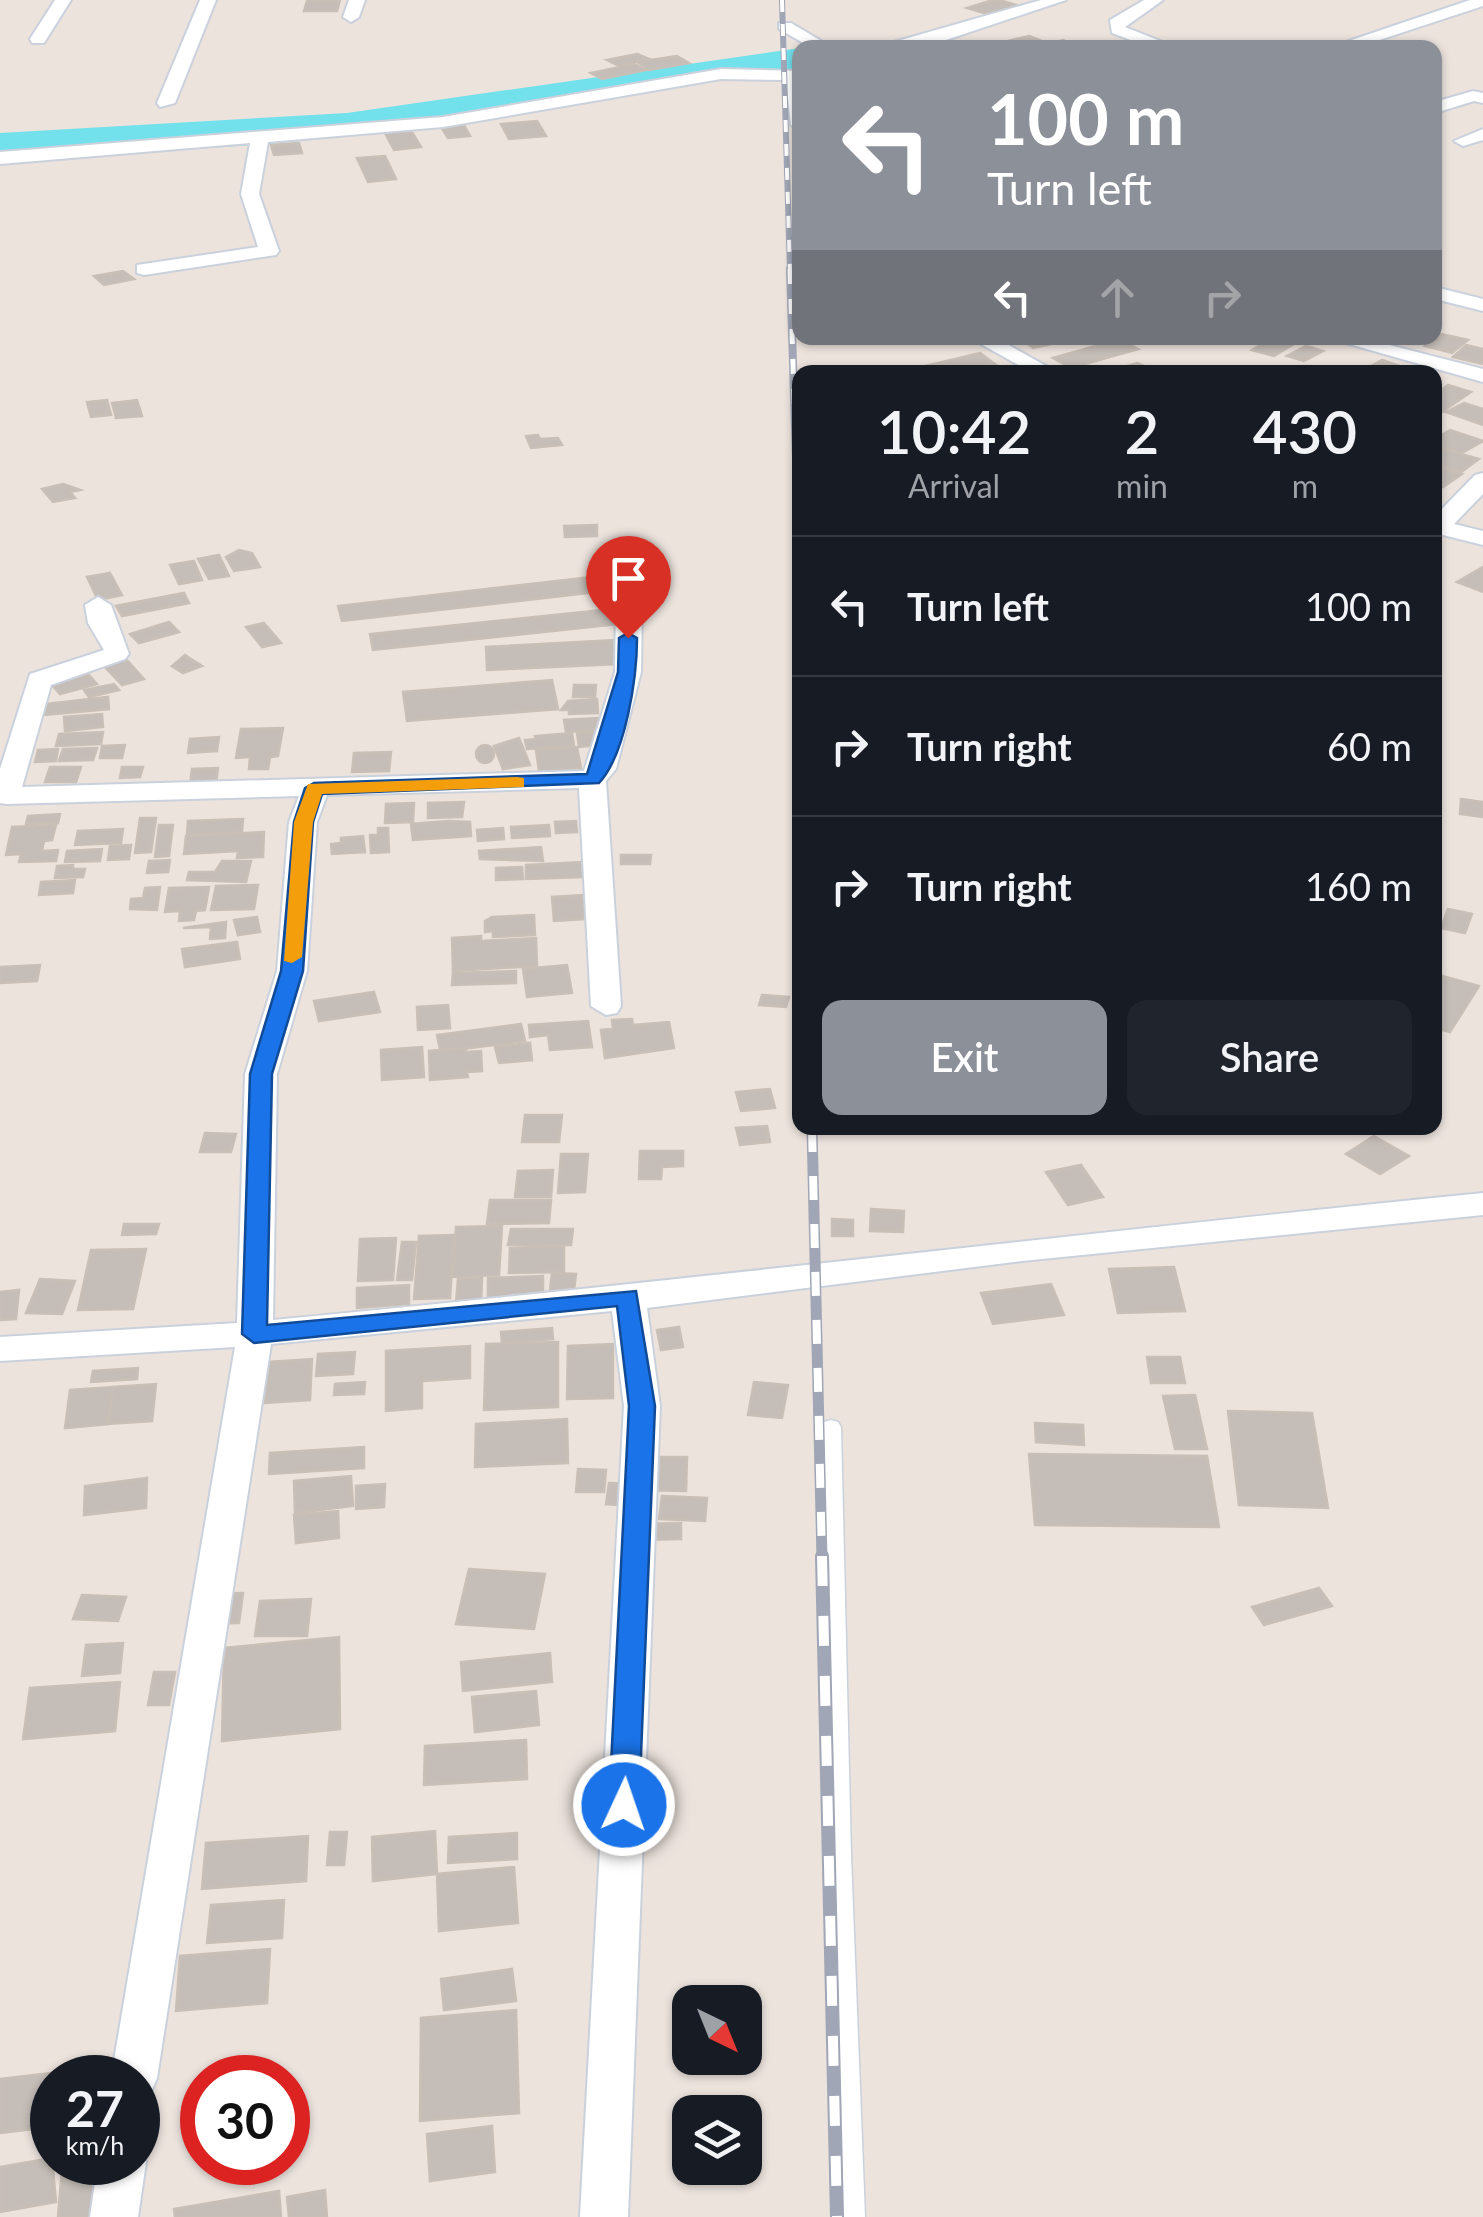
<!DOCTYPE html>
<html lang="en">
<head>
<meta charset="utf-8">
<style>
	:root { --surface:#171b24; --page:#20242c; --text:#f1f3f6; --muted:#9ea1a6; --line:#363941; --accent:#8c9099 }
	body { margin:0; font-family:Lato,sans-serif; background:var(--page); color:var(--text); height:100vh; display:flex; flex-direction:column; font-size:38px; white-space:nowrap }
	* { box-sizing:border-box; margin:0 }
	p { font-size:32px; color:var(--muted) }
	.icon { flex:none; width:55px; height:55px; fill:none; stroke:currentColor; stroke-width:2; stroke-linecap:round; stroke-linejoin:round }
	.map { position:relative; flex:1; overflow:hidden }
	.panel { position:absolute; left:792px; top:365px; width:650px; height:770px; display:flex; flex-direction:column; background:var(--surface); border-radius:20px; box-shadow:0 2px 8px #0004 }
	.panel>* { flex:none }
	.hud { position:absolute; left:792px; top:40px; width:650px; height:305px; border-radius:20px; box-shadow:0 2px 8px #0004; background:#8c9099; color:#fff; overflow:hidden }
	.needle { width:65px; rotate:137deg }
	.buttons { position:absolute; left:672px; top:1985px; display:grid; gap:20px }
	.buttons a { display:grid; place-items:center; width:90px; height:90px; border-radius:20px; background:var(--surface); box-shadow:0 2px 8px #0004; font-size:50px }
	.speed { position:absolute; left:30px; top:2055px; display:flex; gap:20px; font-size:50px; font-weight:700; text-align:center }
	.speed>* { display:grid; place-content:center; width:130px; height:130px; border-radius:50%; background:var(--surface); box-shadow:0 2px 8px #0004; line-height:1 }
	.speed small { font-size:25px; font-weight:400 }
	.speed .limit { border:15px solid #d22; background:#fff; color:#111 }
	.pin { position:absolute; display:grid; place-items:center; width:85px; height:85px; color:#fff; margin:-102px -42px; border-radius:50% 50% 50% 0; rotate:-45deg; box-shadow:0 0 10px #0007 }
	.pin .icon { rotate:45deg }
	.me { position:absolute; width:110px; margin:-55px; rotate:3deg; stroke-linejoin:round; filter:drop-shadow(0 0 8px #0008) }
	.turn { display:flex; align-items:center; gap:35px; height:210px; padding:0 30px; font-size:45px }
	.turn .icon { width:130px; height:130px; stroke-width:2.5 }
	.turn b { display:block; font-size:70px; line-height:85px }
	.lanes { display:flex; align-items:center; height:95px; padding:0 30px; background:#0003; justify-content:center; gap:50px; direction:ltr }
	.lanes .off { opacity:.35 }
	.eta { display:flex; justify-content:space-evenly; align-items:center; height:170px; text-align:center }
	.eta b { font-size:60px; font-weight:600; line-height:70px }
	.cta { display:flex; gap:20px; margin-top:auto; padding:20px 30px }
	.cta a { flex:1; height:115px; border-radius:20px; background:var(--accent); color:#fff; font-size:40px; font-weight:600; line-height:115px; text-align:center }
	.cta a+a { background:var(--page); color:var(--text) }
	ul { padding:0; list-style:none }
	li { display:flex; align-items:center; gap:30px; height:140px; padding:0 30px; border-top:2px solid var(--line) }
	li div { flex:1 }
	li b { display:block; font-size:38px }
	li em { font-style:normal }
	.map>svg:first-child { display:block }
</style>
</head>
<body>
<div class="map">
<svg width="1483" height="2217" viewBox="0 0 1483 2217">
	<rect width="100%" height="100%" fill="#ece3dd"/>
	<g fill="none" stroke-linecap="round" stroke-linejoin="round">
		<!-- river -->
		<path fill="#72e1ec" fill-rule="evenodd" d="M800 48V70C669 83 540 111 409 129 274 147 137 153 0 157V133L347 113Z"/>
	</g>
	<!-- building -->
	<g fill="#c5beb8" stroke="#c8bfb7" stroke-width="2.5">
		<path d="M340 0 337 11H304L307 1Z"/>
		<path d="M993 0H999L1023 7 994 16 967 8Z"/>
		<path d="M1029 36 1049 44 1063 40 1081 48H1016L1026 45 1012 40Z"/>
		<path d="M637 54 649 59 619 66 607 60Z"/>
		<path d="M677 56 689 63 649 70 637 62Z"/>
		<path d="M634 64 646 70 602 79 591 73Z"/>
		<path d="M537 121 546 136 509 139 501 124Z"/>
		<path d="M464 125 470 136 448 138 441 127Z"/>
		<path d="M410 129 421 147 394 150 384 131Z"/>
		<path d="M299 143 302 153 274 155 271 145Z"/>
		<path d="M385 156 396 179 368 182 357 158Z"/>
		<path d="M123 271 134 279 104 285 94 276Z"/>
		<path d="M1441 334 1468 340 1452 353 1425 346Z"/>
		<path d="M1040 338H1060L1066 341 1033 348 1024 341Z"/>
		<path d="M1272 338 1294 344 1274 356 1252 350Z"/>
		<path d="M1120 339 1138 349 1071 368 1053 358Z"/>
		<path d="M1466 345 1483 349V364L1453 357Z"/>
		<path d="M1306 346 1323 351 1304 361 1287 356Z"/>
		<path d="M980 353 995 364 956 372H930L921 367Z"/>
		<path d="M1382 360 1405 368 1397 372H1360Z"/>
		<path d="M1137 363 1155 371 1107 372Z"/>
		<path d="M1448 385 1471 392 1442 412 1435 410V394Z"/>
		<path d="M107 400 111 415 91 417 87 402Z"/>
		<path d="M137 400 142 416 116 418 112 403Z"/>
		<path d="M1464 403 1483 409V425L1446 412Z"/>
		<path d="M1450 430 1483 441 1462 453 1435 445V439Z"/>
		<path d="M538 435 540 439 558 438 562 445 531 448 526 436Z"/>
		<path d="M1443 449 1479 459 1461 472 1435 464V455Z"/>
		<path d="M1435 466 1462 474 1443 487 1435 484Z"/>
		<path d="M63 484 80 490 70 492 75 498 53 502 42 489Z"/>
		<path d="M597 525V536L565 537 564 526Z"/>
		<path d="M239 550 252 553 260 567 234 571 226 557Z"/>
		<path d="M219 555 229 576 209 579 198 559Z"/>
		<path d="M194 561 202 580 179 584 170 565Z"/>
		<path d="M1483 567V592L1457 582Z"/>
		<path d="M110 573 122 595 98 600 87 577Z"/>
		<path d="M591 577 597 592 342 621 338 606Z"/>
		<path d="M184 593 189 603 122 616 116 606Z"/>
		<path d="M612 609 619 624 373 650 370 634Z"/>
		<path d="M169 622 179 632 139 643 130 634Z"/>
		<path d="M264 623 281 643 262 647 246 627Z"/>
		<path d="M615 640 618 664 487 670 486 647Z"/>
		<path d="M185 655 191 659 202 666 183 673 172 666Z"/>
		<path d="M126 659 144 679 122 685 103 665Z"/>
		<path d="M88 674 97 684 60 694 51 684Z"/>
		<path d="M552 680 558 709 407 721 403 692Z"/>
		<path d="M114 684 119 690 89 697 84 690Z"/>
		<path d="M574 685H596L595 697H573Z"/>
		<path d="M108 697 109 709 45 715V704Z"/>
		<path d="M597 699 598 713 569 714V710H561L568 701Z"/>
		<path d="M102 714 103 727 65 731 64 717Z"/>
		<path d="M598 718 600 730 566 732 564 720Z"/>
		<path d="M283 728 278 756 270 757 268 769H249L250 757 236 758 241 729Z"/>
		<path d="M597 731 600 745 579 747 577 733Z"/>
		<path d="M103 732 101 744 56 746 59 734Z"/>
		<path d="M572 733 574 746 527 749 525 740 536 739 535 736Z"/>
		<path d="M219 737 217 751 188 753 190 739Z"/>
		<path d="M519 738 530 765 503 769 494 746Z"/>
		<path d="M125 745 122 758H100L102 746Z"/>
		<circle cx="485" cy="754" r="9"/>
		<path d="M577 747 581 768 539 771 536 750Z"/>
		<path d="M97 748 93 760 59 761 63 749Z"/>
		<path d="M58 749 56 761 35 762 38 750Z"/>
		<path d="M391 752 389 771 352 772 354 753Z"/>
		<path d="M50 767H81L76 782H45Z"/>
		<path d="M122 767H143L140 777 120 778Z"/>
		<path d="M218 768 216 783 190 784 192 769Z"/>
		<path d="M1461 799 1483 802V817L1460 814Z"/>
		<path d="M464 802 462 817 428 818V803Z"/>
		<path d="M414 803 413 822 385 823 386 804Z"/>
		<path d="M60 814 58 823 26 824 28 816Z"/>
		<path d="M140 818H156L151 852 135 853Z"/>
		<path d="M243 819 242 832 187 835 188 821Z"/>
		<path d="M449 821 470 822 471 836 413 840 411 824Z"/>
		<path d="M576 821 577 832 556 833 555 822Z"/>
		<path d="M56 825 52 840 44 841 42 851 58 850 56 861 19 862 21 854 6 855 12 827Z"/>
		<path d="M159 825H173L169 856 155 857Z"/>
		<path d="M549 825 550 836 512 838 511 827Z"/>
		<path d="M378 828H388L389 852 371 853 370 835H378Z"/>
		<path d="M503 828 504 839 478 841 477 830Z"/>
		<path d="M123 829 121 843 75 845 78 831Z"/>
		<path d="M264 832 263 857 237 858 238 851 184 854 186 836Z"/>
		<path d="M363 836 365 852 332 854 331 844 341 843V838Z"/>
		<path d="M131 845 129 859 108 860 110 846Z"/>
		<path d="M541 847 543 861 480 859 479 851Z"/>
		<path d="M102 849 100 861 65 862 67 851Z"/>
		<path d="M621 855H651L650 864H621Z"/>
		<path d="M170 860 168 872 147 873 149 861Z"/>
		<path d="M222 861H251L246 882 187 880 189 872H215Z"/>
		<path d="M583 862 584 877 526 879V865Z"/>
		<path d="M73 865V869H85L83 877 55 878 57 866Z"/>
		<path d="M522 867 523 879 496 880V868Z"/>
		<path d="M75 880 73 893 39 895 41 882Z"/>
		<path d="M258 885 254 909 211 910 216 886Z"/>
		<path d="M160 887 157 910 130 909 131 899 143 898 145 888Z"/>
		<path d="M209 887 205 910 196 911 194 920 179 921 180 911 165 912 169 888Z"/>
		<path d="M583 895 585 919 554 921 552 897Z"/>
		<path d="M1448 909 1472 914 1465 933 1441 928Z"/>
		<path d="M534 915 535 935 493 937V931L485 932V921L492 917Z"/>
		<path d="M257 917 260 932 238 935 234 920Z"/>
		<path d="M226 922 225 938 210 939 211 927 183 928Z"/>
		<path d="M481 936V941L536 938 537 966 453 971 452 938Z"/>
		<path d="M237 942 240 959 185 967 182 949Z"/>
		<path d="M40 965 37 981 0 983V967Z"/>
		<path d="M567 965 572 993 527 997 523 969Z"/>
		<path d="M516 971V983L452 985 453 973Z"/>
		<path d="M1435 974 1479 986 1450 1032 1435 1028Z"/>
		<path d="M374 992 380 1012 319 1021 314 1001Z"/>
		<path d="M762 995 789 997 786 1007 759 1005Z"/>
		<path d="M448 1005 450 1028 418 1030 417 1007Z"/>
		<path d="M632 1019 633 1025 669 1022 674 1048 605 1058 601 1030 613 1029 612 1020Z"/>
		<path d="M588 1021 592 1047 550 1050 548 1035 530 1037 529 1025Z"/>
		<path d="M521 1024 525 1041 470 1048 440 1049 437 1035Z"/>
		<path d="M530 1043 532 1060 499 1063 495 1047Z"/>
		<path d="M422 1047 424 1077 382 1080 381 1050Z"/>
		<path d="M466 1048V1052L481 1051 482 1071 467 1072 468 1077 430 1080 429 1051Z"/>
		<path d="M770 1089 775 1108 741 1111 736 1092Z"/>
		<path d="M525 1115H562L559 1142H522Z"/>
		<path d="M767 1126 770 1142 740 1145 736 1128Z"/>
		<path d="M205 1133 236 1134 231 1152H200Z"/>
		<path d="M1374 1136 1409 1156 1380 1174 1346 1154Z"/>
		<path d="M640 1151H683V1166L662 1167 661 1179H639Z"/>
		<path d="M561 1154H588L585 1192 558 1193Z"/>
		<path d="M1081 1165 1103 1197 1068 1205 1046 1172Z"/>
		<path d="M553 1170 551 1197H515L518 1171Z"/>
		<path d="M490 1200H551L549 1223 487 1224Z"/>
		<path d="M871 1209 904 1211 903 1232 870 1231Z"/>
		<path d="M832 1219 853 1220V1236H832Z"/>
		<path d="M124 1224H159L156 1234 122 1235Z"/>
		<path d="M502 1226 499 1275 453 1277 456 1227Z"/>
		<path d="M511 1229H573L571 1245H508Z"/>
		<path d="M454 1235 450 1298 414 1299 419 1236Z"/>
		<path d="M396 1238 393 1280 358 1281 360 1239Z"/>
		<path d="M402 1242H416L412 1280H397Z"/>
		<path d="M564 1246V1272L509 1273 510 1248Z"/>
		<path d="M146 1249 133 1309 78 1310 91 1250Z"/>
		<path d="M1174 1267 1185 1311 1118 1313 1109 1269Z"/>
		<path d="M552 1273 576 1274 574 1290H550Z"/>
		<path d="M543 1276V1295L488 1298V1278Z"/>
		<path d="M482 1278 481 1302 456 1303 458 1279Z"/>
		<path d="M40 1279 75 1281 62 1314 26 1313Z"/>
		<path d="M1051 1284 1064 1315 993 1324 981 1293Z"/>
		<path d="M409 1285V1304L357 1308V1288Z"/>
		<path d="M19 1290 16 1319 0 1320V1292Z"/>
		<path d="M679 1327 683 1347 661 1350 657 1330Z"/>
		<path d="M552 1328 553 1339 502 1343 501 1332Z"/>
		<path d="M558 1342V1407L484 1410 486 1344Z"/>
		<path d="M613 1344V1398L567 1399 568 1346Z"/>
		<path d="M470 1346V1378L422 1381V1408L386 1411V1351Z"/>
		<path d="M355 1352 353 1374 316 1376 318 1354Z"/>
		<path d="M1147 1357H1180L1185 1383H1151Z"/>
		<path d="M312 1359 310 1400 265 1403 268 1362Z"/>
		<path d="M138 1368 137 1379 91 1382 93 1371Z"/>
		<path d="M365 1382 364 1394 334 1395 335 1384Z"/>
		<path d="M754 1382 788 1385 782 1418 748 1415Z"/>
		<path d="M156 1384 152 1421 108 1424 113 1387Z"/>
		<path d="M113 1387 108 1424 65 1428 70 1390Z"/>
		<path d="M1195 1395 1207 1449H1175L1163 1396Z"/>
		<path d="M1228 1411 1312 1413 1328 1508 1239 1505Z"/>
		<path d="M567 1419 568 1463 475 1467 476 1424Z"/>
		<path d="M1035 1423 1083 1425 1084 1445 1036 1442Z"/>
		<path d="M364 1447V1468L269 1474 270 1453Z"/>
		<path d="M1029 1454 1207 1456 1219 1527 1035 1525Z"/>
		<path d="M646 1457H687L686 1491 644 1490Z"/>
		<path d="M578 1469 606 1470 604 1492H576Z"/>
		<path d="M351 1476 353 1506 295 1513 294 1481Z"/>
		<path d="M147 1478 146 1508 84 1515 85 1486Z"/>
		<path d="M609 1483 634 1484 631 1506 606 1504Z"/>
		<path d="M385 1484 384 1507 356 1509V1486Z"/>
		<path d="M662 1496 707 1498 705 1521 659 1519Z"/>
		<path d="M338 1511 339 1538 296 1543 294 1515Z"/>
		<path d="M681 1523V1539L639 1540V1524Z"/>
		<path d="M469 1569 545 1574 534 1629 456 1624Z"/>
		<path d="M1319 1588 1332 1606 1264 1625 1252 1607Z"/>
		<path d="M243 1593 239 1623 195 1624 200 1594Z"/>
		<path d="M82 1595 126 1597 118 1621 73 1619Z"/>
		<path d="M311 1599 307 1636H255L260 1601Z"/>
		<path d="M339 1637 340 1729 222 1741 224 1648Z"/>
		<path d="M123 1643 120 1673 82 1676 86 1645Z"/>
		<path d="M550 1653 552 1682 463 1691 461 1662Z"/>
		<path d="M154 1672H175L169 1705H148Z"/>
		<path d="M120 1682 115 1731 23 1739 30 1688Z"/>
		<path d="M536 1691 539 1725 475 1732 472 1697Z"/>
		<path d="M526 1740 527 1779 424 1785 425 1746Z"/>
		<path d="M435 1831 437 1874 373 1881 372 1837Z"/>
		<path d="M330 1832H347L344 1865H327Z"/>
		<path d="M517 1833V1859L448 1863 449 1837Z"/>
		<path d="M308 1836 306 1881 202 1889 206 1843Z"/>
		<path d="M514 1867 518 1923 439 1931 437 1874Z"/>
		<path d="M284 1900 282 1938 207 1943 211 1905Z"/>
		<path d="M270 1949 267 2003 176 2011 180 1956Z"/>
		<path d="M512 1969 516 2001 444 2010 441 1979Z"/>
		<path d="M516 2010 519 2113 420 2121 421 2018Z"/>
		<path d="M86 2069V2078H52V2127L0 2133V2079Z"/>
		<path d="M492 2126 495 2172 430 2181 427 2134Z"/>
		<path d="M52 2158 56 2202 0 2212V2167Z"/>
		<path d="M94 2166 90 2217H58L62 2169Z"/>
		<path d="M325 2190 327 2217H289L287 2197Z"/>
		<path d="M279 2191 281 2217H175L174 2209Z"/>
	</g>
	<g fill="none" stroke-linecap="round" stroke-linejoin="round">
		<defs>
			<path id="lane" d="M831 1420 838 1422 841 1427 851 1855 865 2217H839L827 1855 821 1427 824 1422Z"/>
			<g id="street">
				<path d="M55 0H71L44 43H32L30 39Z"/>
				<path d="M200 0H216L175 103 160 107 157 103Z"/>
				<path d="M349 0H365L359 17 351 22 343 17Z"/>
				<path d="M1041 0H1066L943 41 873 48Z"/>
				<path d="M1144 0H1163L1125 27 1178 48H1152L1112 33 1110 20Z"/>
				<path d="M1470 0H1483V6L1355 48H1328Z"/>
				<path d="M779 23H791L833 48H812L779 29Z"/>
				<path d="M721 69 800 71V130L791 125 786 80 721 79 443 127 268 142 259 194 279 251 276 255 144 275 137 273V265L258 247 241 194 250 143 0 164V152L443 117Z"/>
				<path d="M1473 91 1483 93V103L1474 101 1435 113V102Z"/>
				<path d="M1483 129V140L1463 146 1454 141Z"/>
				<path d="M1435 287 1483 299V311L1435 299Z"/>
				<path d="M970 338H996L1057 372H1031Z"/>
				<path d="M1328 338H1362L1483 369V382Z"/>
				<path d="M1483 473V494L1454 524 1483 531V545L1435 533V516L1475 475Z"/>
				<path d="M629 596 642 604 641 672 616 769 606 781 621 1006 617 1013 606 1015 591 1006 579 788 327 795 317 822 307 971 277 1074 273 1320C677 1282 1079 1233 1483 1193V1215L1022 1261 647 1308 660 1406 628 2217H580L624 1406 612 1311 271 1344 157 2078 151 2092 138 2097V2078H111L235 1347 0 1361V1337L237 1323 245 1074 277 971 289 822 299 796 6 804 0 803V769L30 674 104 650 88 623 85 605 98 597 111 605 129 654 125 659 51 685 22 787 584 771 615 672 616 604Z"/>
				<path d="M138 2146 146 2162 138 2217H90L98 2162H138Z"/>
			</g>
		</defs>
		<!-- lane casing -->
		<use href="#lane" stroke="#cbd1dc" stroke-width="3"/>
		<!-- street casing -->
		<use href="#street" stroke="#cbd1dc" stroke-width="4"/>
		<!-- lane -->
		<use href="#lane" fill="#fff" fill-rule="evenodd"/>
		<!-- street -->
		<use href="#street" fill="#fff" fill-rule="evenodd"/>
		<defs>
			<path id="rail-far3" d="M782 0 790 271"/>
			<path id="rail-far2" d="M790 269 800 583"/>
			<path id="rail-far1" d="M812 1128 822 1559"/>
			<path id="rail" d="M822 1556 837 2217"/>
		</defs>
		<!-- rail-far3 casing -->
		<use href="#rail-far3" stroke="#a0a6b5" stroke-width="6"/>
		<!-- rail-far2 casing -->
		<use href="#rail-far2" stroke="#a0a6b5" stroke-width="8"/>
		<!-- rail-far1 casing -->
		<use href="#rail-far1" stroke="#a0a6b5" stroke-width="11"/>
		<!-- rail casing -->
		<use href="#rail" stroke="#a0a6b5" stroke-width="14"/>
		<!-- rail-far3 -->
		<use href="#rail-far3" stroke="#fff" stroke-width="4" stroke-dasharray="12" stroke-linecap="butt"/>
		<!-- rail-far2 -->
		<use href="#rail-far2" stroke="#fff" stroke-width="5" stroke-dasharray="15" stroke-linecap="butt"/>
		<!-- rail-far1 -->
		<use href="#rail-far1" stroke="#fff" stroke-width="8" stroke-dasharray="24" stroke-linecap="butt"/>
		<!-- rail -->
		<use href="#rail" stroke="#fff" stroke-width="10" stroke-dasharray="30" stroke-linecap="butt"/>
	</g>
	<!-- route -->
	<path fill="#1a73e8" stroke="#114b97" stroke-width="2.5" d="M628 633 637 638C637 677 626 754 599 783L322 794 313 822 303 971 272 1074 267 1325 636 1291 655 1406 639 1805 635 1813H614L609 1805 629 1406 617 1306 254 1343 242 1334 250 1074 281 971 294 822 305 788 314 783 587 774 618 672 619 638Z"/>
	<!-- slow -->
	<path fill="#f59e0b" d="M517 777 524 778V787L322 794 313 822 302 957 292 963 284 961 294 822 308 784Z"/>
</svg>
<div class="buttons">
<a><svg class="needle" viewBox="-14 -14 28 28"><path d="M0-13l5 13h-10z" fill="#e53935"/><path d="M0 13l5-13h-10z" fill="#9ea1a6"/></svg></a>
<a><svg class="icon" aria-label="layers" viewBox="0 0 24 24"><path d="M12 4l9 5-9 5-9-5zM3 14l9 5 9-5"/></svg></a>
</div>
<div class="speed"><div>27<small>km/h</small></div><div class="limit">30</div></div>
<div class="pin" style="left:628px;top:638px;background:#d93025"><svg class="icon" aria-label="arrive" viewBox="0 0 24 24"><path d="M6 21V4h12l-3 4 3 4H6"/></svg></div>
<svg class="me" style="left:624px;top:1805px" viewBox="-20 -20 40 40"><circle r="17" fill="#1a73e8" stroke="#fff" stroke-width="3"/><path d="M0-11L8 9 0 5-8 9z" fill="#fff"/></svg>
<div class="hud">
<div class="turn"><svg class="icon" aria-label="left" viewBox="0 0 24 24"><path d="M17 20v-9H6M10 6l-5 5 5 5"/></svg><div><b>100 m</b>Turn left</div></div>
<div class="lanes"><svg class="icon" aria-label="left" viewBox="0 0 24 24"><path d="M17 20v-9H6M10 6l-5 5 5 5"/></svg><svg class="icon off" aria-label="ahead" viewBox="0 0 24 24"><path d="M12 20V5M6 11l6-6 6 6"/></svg><svg class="icon off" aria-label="right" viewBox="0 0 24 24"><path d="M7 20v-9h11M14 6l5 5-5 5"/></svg></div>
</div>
<section class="panel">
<div class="eta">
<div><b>10:42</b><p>Arrival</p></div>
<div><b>2</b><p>min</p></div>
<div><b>430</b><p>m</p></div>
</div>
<ul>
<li><svg class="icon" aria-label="left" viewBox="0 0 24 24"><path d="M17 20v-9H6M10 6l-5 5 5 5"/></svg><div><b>Turn left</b></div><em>100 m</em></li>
<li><svg class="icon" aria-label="right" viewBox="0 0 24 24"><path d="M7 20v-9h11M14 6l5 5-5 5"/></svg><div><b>Turn right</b></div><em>60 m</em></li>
<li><svg class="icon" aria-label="right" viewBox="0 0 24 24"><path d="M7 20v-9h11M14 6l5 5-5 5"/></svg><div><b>Turn right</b></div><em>160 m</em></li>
</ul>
<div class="cta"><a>Exit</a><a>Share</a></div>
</section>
</div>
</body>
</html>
